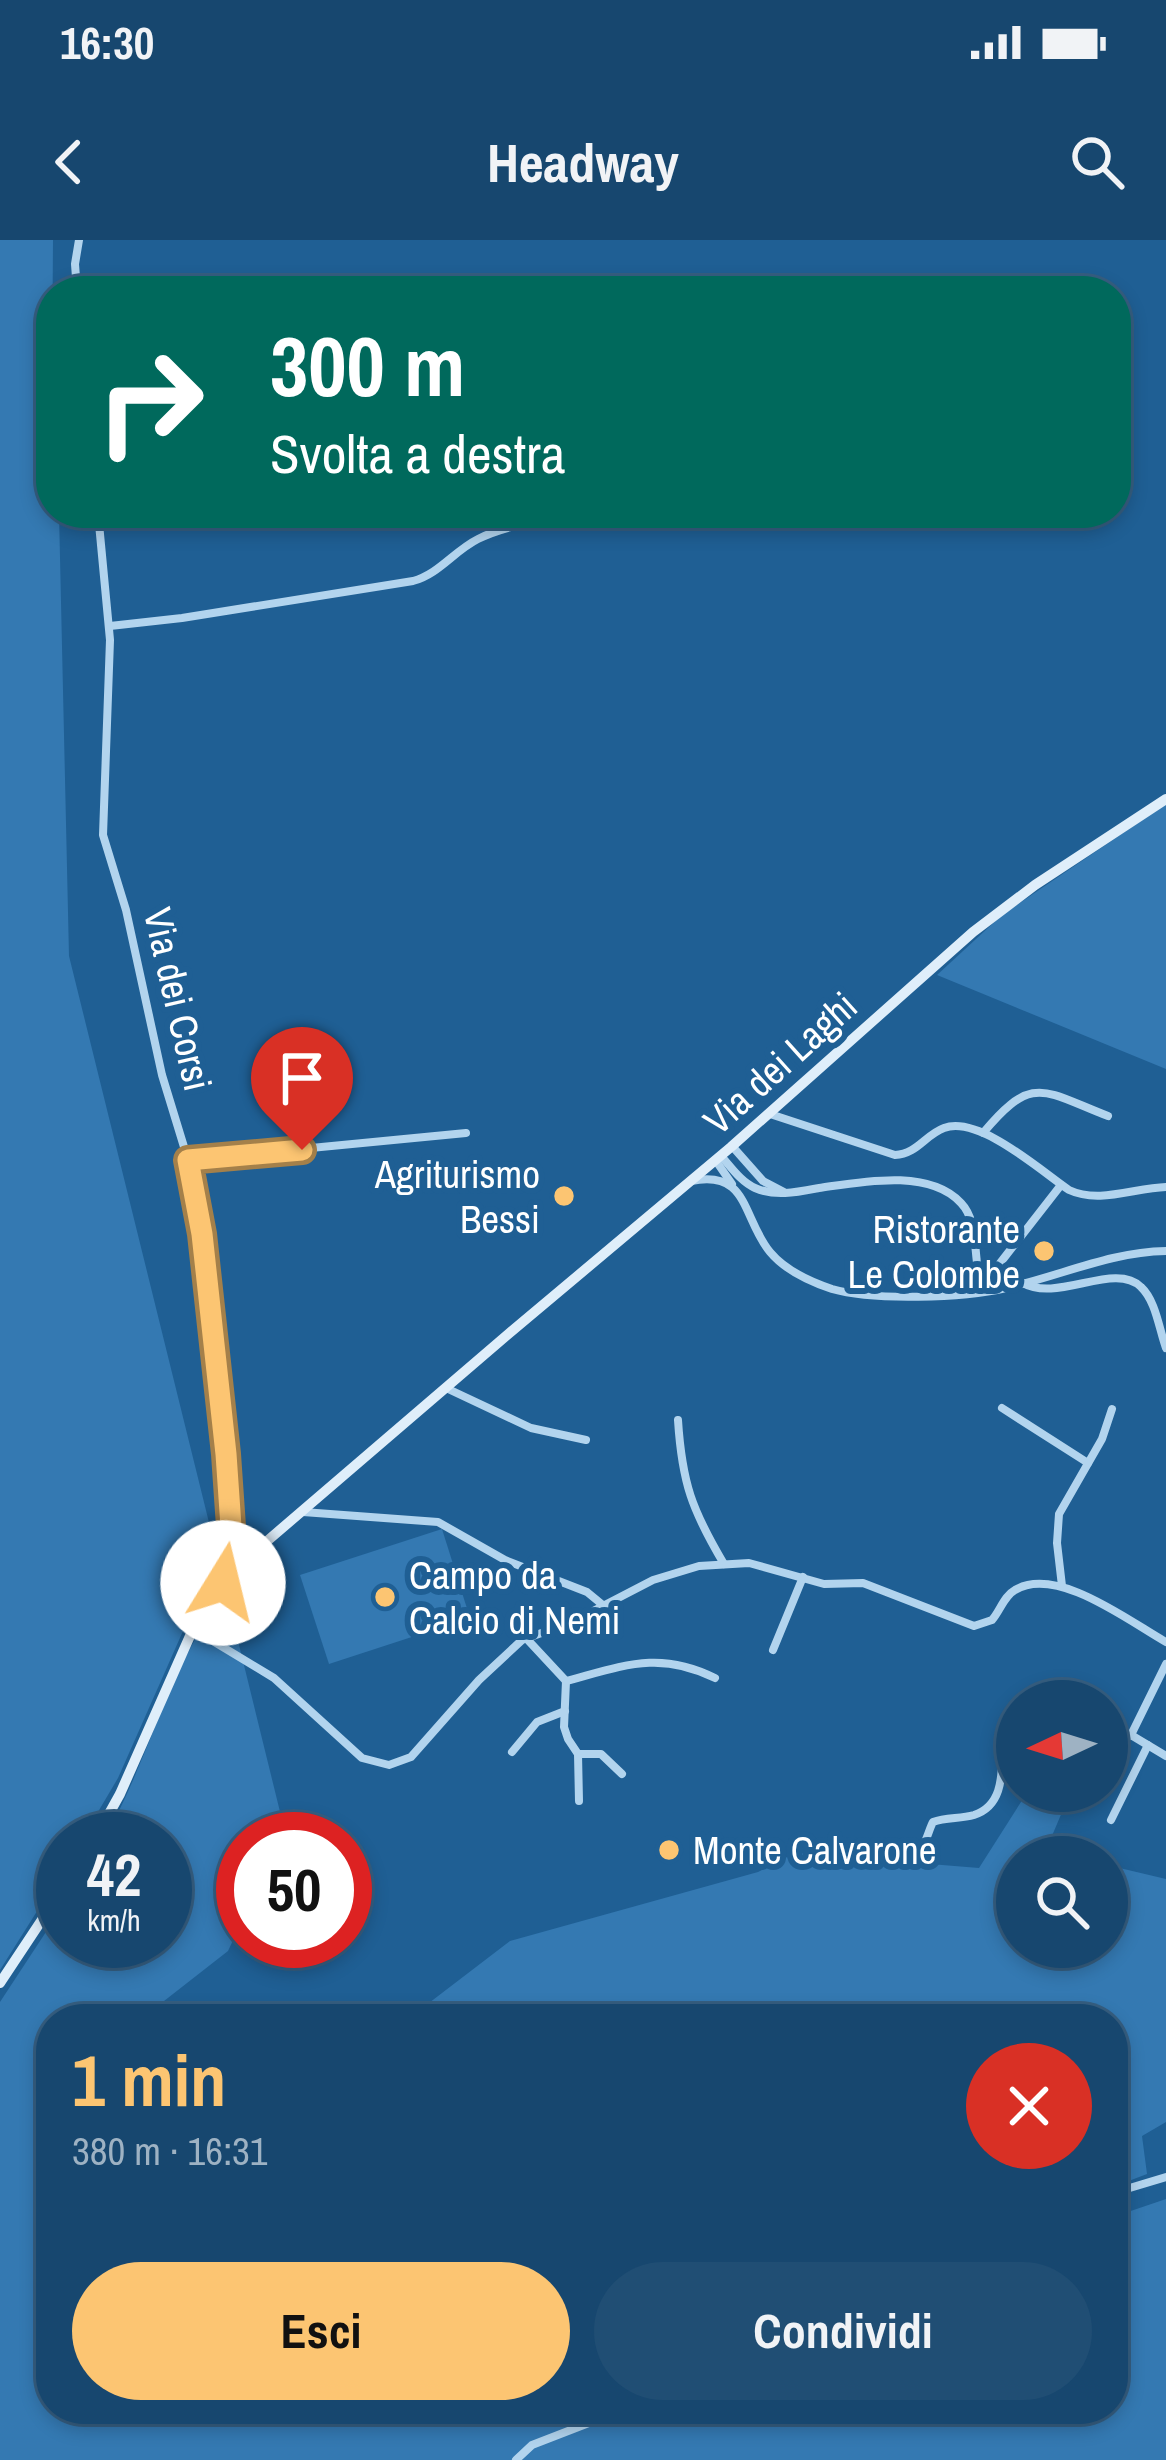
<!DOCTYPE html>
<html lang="it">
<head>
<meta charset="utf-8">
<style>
	:root { --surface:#17476f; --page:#204e74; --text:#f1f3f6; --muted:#9eb2c3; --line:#365f82; --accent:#fcc572 }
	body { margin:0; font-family:"Archivo Narrow",sans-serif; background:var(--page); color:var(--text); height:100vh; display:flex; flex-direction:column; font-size:45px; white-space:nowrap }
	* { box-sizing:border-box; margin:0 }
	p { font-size:39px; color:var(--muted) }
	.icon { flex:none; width:66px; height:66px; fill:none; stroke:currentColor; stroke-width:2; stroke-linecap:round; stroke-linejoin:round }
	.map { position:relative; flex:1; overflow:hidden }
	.side { position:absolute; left:36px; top:1764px; width:1092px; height:420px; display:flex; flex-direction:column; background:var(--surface); border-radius:48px; box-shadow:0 6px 18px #0003,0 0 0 3px var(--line) }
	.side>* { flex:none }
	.banner { position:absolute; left:36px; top:36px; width:1095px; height:252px; border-radius:48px; box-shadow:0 6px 18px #0003,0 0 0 3px var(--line); background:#00695c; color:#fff; overflow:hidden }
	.needle { width:78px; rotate:266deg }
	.controls { position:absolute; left:996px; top:1440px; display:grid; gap:24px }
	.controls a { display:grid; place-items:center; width:132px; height:132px; border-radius:50%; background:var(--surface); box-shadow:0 6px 18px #0003,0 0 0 3px var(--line); font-size:60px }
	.speed { position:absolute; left:36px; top:1572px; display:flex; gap:24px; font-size:60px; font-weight:700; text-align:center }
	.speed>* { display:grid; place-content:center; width:156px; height:156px; border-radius:50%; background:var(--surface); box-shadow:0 6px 18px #0003,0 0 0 3px var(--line); line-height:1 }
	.speed small { font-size:30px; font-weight:400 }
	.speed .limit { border:18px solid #d22; background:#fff; color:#111 }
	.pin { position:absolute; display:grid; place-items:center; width:102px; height:102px; color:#fff; margin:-123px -51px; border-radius:50% 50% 50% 0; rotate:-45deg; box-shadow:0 0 12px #0007 }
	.pin .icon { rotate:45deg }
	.me { position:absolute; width:132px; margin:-66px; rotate:9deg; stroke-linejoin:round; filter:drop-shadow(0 0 9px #0008) }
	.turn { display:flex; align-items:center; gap:42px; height:252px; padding:0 36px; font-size:54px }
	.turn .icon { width:156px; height:156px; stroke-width:2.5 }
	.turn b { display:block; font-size:84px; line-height:102px }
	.round { display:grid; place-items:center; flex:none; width:126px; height:126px; border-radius:63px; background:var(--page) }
	.summary { display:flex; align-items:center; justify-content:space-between; height:204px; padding:0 36px }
	h1 { font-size:72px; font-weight:700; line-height:90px; color:var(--accent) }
	.action { display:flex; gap:24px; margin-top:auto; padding:24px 36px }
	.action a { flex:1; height:138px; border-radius:72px; background:var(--accent); color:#111; font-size:48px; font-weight:700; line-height:138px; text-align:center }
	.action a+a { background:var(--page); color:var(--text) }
	.status { display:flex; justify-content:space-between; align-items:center; height:84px; padding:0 60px; background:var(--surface); direction:ltr }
	.status svg { height:33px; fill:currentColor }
	header { display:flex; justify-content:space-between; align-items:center; height:156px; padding:0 36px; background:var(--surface); font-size:54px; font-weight:700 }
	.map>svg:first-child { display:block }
</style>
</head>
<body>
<div class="status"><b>16:30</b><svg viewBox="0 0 49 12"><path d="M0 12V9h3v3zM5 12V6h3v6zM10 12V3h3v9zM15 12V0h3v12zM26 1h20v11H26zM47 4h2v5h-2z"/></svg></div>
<header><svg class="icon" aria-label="back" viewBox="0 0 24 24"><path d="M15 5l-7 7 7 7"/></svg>Headway<svg class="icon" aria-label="search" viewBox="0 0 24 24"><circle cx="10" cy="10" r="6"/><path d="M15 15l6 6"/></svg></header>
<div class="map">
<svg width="1166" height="2220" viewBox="0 0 1166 2220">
	<rect width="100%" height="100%" fill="#1f5f94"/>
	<!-- green -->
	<g fill="#3479b2">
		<path d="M0 0H53L51 273H59L69 716 220 1327 190 1368 187 1382 118 1538 82 1599H63V1630L0 1730Z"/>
		<path d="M1166 564V829L937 735 1002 675Z"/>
		<path d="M442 1289 470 1378 329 1424 300 1335Z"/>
		<path d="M226 1352 284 1588 279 1599H243V1679L228 1711 141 1779H51V2169H1113V1977L1166 1959V2220H0V1762L63 1666V1701H165V1599H104C150 1519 169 1425 226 1352Z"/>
		<path d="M1028 1551H1071L1043 1617H1017V1707H1107V1625L1166 1639V1882L1142 1896 1147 1934 1113 1947V1779H408L510 1701 758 1632 795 1613 979 1628Z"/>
	</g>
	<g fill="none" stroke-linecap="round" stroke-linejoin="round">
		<!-- minor -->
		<g stroke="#b2d4ee" stroke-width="8">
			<path d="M77 51 75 24 79 0"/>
			<path d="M98 273 110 400 103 595 126 670 162 835 188 920 197 961 226 1214 234 1330"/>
			<path d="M110 386 182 378 413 341C439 334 454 311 478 299 506 285 541 281 571 273"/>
			<path d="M770 874 895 915C917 914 925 895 944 888 979 875 1041 931 1069 950 1099 964 1134 948 1166 947"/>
			<path d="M983 893C1033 833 1043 851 1108 876"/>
			<path d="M732 906 763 941 784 952"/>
			<path d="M721 916C731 927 741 942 755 948 775 957 798 952 819 948 861 942 929 928 961 963 982 985 970 1024 985 1051"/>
			<path d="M188 920 466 893"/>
			<path d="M716 921 732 944"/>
			<path d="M691 941C749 929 742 978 770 1012 785 1030 811 1042 832 1049 873 1061 963 1058 1006 1048 1061 1036 1109 1012 1166 1011"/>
			<path d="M1023 1043C1057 1063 1115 1021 1141 1047 1156 1061 1159 1089 1166 1108"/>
			<path d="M986 1050 997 1027 1061 945"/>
			<path d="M446 1148 531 1188 586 1200"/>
			<path d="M1002 1168 1088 1223"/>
			<path d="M678 1180C682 1243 692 1270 724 1324"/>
			<path d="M303 1272 438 1282 505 1320 587 1352 604 1366"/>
			<path d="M1062 1346 1057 1303 1059 1274 1102 1199 1112 1169"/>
			<path d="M193 1389 274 1438 362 1518 389 1525 411 1517 479 1440 522 1400 572 1382 653 1340 699 1326 749 1323 824 1344 863 1343 974 1386 992 1380C1000 1371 1004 1356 1015 1350 1057 1325 1130 1382 1166 1402"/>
			<path d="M526 1398 566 1441"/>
			<path d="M773 1410 803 1337"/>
			<path d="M566 1441C623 1426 659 1410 715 1438"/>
			<path d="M566 1441 564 1487 568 1499 578 1514 579 1561"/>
			<path d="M1131 1495 1166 1516"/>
			<path d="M1107 1509 1131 1495 1166 1424"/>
			<path d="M512 1512 537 1482 565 1471"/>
			<path d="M578 1514H601L622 1534"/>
			<path d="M1111 1580 1148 1505"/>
			<path d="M868 1618C883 1618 909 1621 920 1610 926 1604 929 1589 933 1582 946 1577 960 1579 974 1575 1009 1564 1000 1521 1004 1494L1008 1488 1017 1487"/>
			<path d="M1113 1953 1166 1937"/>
			<path d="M516 2220 532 2205 625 2169"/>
		</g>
		<!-- secondary -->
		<g stroke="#dfeefa" stroke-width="10">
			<path d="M95 1599 120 1554 197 1380 231 1332 506 1096 731 907 973 692 1035 645 1166 559"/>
			<path d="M0 1743 63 1648"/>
		</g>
	</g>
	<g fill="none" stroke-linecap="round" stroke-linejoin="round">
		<defs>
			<path id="route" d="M223 1343 234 1330 226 1214 202 994 188 920 302 910"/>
		</defs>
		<!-- route casing -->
		<use href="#route" stroke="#a4804a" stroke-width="30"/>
		<!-- route -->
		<use href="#route" stroke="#fcc572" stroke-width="21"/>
	</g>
	<!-- markers -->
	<g fill="#fcc572" stroke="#1f5f94" stroke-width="4.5">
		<circle cx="564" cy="956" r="12"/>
		<circle cx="1044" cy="1011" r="12"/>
		<circle cx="385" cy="1357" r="12"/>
		<circle cx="669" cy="1610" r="12"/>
	</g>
	<g text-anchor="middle" stroke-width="12" stroke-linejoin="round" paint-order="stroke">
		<!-- street labels -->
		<g font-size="39" fill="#fff" stroke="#1f5f94">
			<text transform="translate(178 759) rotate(77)" y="14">Via dei Corsi</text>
			<text transform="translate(780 823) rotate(-42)" y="14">Via dei Laghi</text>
		</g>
		<!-- poi labels -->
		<g font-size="39" fill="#fff" stroke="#1f5f94" text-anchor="end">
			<text x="540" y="948">Agriturismo<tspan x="540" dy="45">Bessi</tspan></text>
			<text x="1020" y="1003">Ristorante<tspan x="1020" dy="45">Le Colombe</tspan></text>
			<text x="409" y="1349" text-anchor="start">Campo da<tspan x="409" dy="45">Calcio di Nemi</tspan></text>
			<text x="693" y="1624" text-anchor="start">Monte Calvarone</text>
		</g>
	</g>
</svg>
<div class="controls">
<a><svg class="needle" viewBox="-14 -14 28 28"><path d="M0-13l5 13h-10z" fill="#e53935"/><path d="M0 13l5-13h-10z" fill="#9eb2c3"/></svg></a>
<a><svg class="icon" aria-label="search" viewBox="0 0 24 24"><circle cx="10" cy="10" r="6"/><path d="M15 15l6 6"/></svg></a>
</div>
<div class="speed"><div>42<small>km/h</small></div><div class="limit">50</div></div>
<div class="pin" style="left:302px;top:910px;background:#d93025"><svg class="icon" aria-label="arrive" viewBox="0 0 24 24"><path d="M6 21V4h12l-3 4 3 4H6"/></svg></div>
<svg class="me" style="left:223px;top:1343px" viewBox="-20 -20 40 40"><circle r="19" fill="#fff"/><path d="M0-13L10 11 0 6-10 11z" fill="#fcc572"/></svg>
<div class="banner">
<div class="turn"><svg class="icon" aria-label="right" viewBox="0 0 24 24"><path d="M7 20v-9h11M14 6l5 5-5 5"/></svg><div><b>300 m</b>Svolta a destra</div></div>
</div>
<section class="side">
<div class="summary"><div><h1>1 min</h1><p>380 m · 16:31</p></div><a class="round" style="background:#d93025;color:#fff"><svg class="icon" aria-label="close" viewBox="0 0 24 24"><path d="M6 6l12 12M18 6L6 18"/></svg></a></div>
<div class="action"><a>Esci</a><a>Condividi</a></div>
</section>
</div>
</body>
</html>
